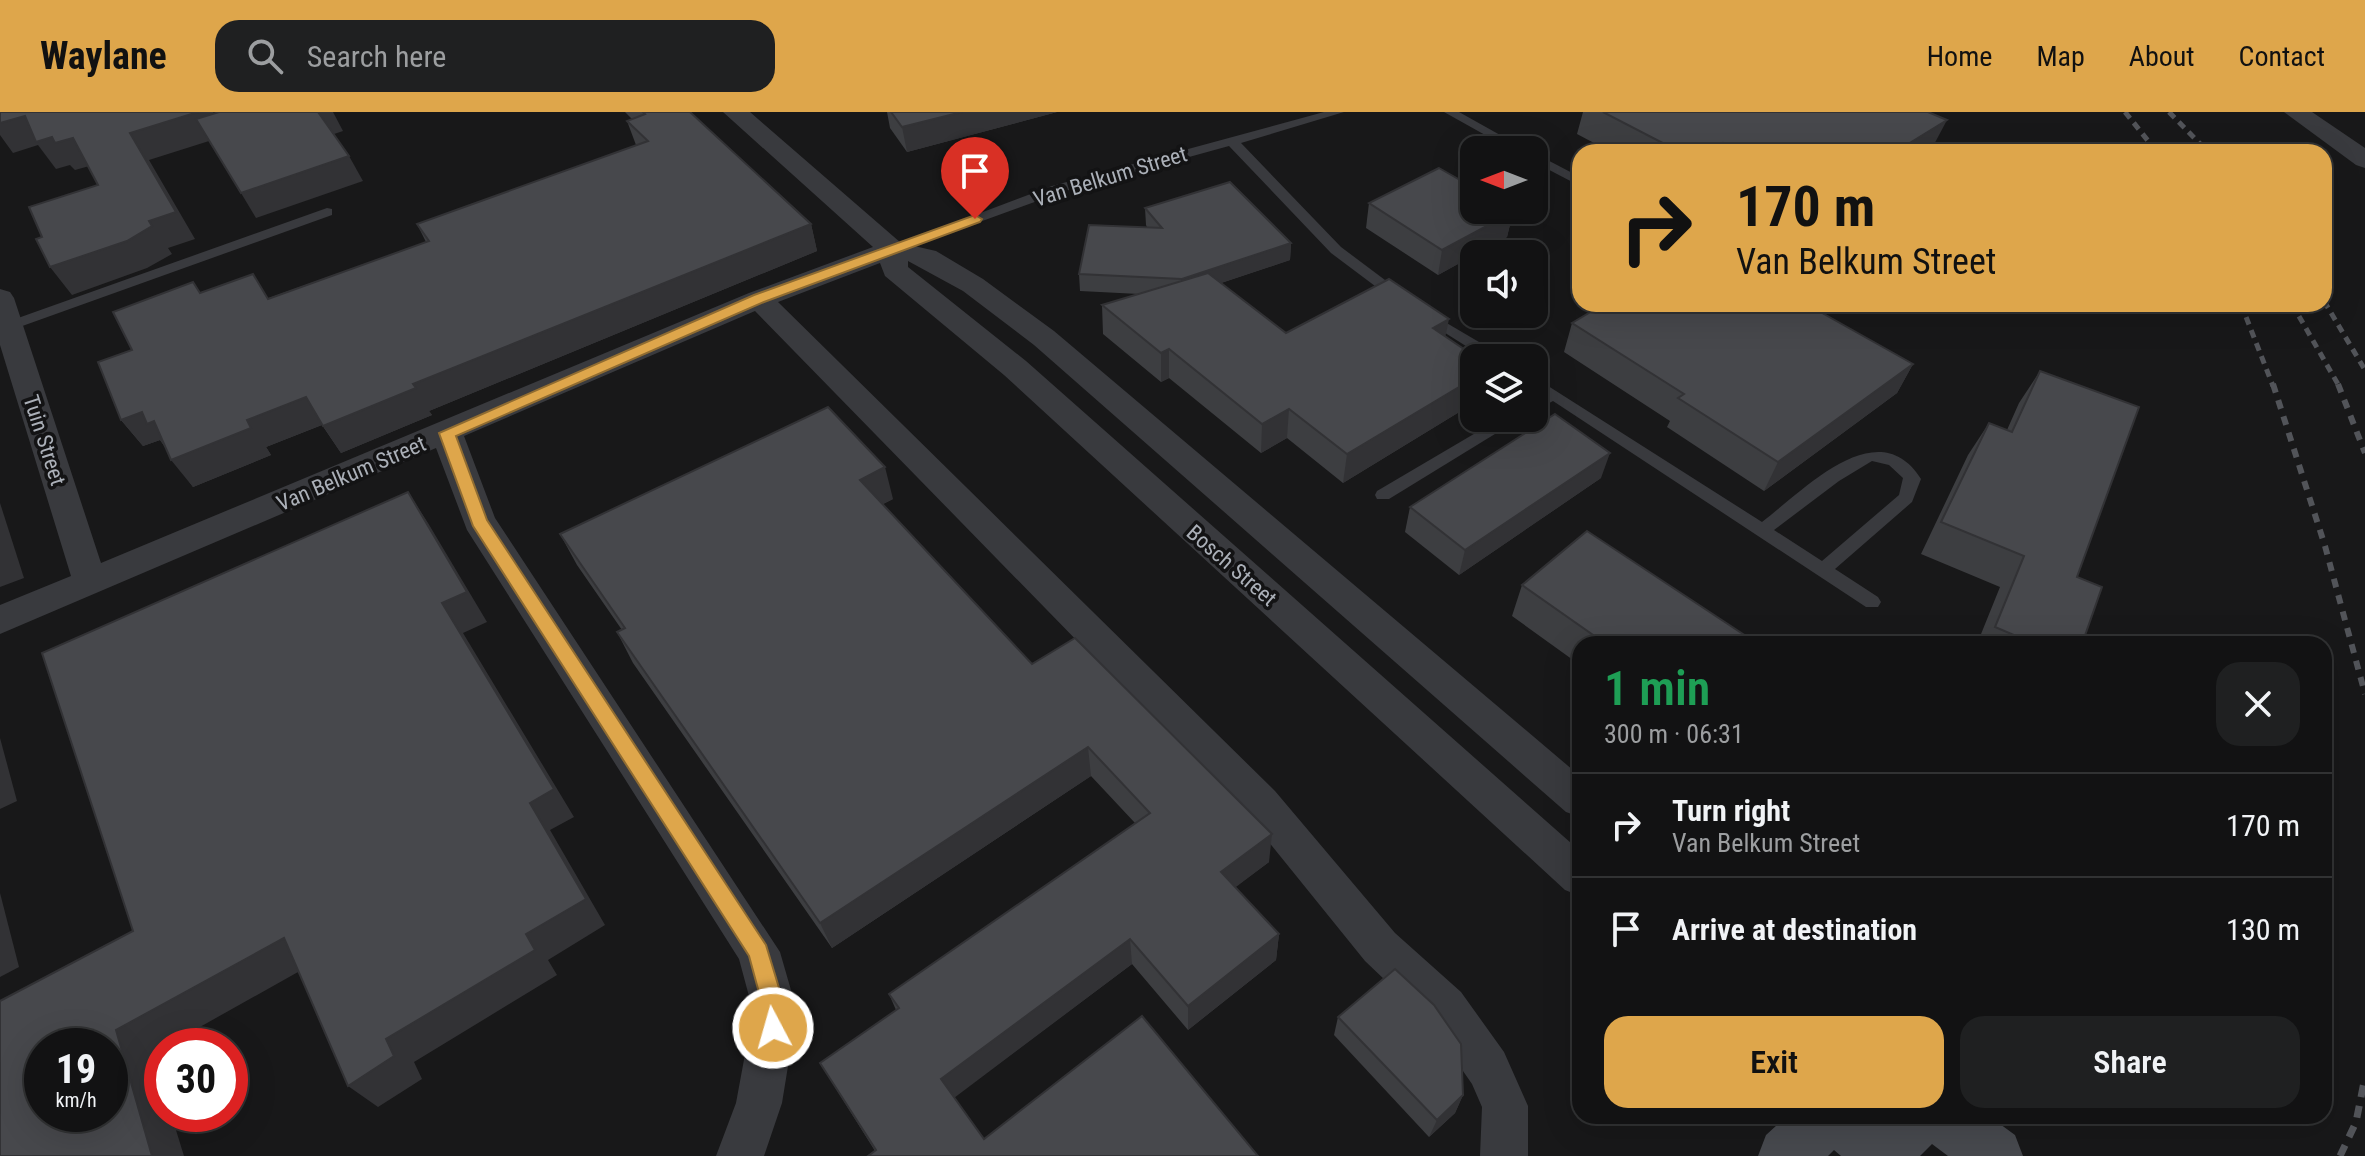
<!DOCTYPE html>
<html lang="en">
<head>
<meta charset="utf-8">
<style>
	:root { --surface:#121213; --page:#1f2021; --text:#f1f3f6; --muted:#9c9ea0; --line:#313233; --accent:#dea64b }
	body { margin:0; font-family:"Roboto Condensed",sans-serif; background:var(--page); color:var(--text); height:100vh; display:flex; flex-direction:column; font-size:30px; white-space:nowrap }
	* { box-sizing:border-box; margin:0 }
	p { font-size:26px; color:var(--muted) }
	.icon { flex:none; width:44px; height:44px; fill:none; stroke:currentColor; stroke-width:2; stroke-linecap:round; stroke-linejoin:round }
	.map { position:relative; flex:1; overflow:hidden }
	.sheet { position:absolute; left:1572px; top:524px; width:760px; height:488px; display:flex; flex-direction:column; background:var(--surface); border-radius:24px; box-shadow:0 8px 32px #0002,0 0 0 2px var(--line) }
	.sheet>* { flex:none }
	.hud { position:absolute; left:1572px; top:32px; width:760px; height:168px; border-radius:24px; box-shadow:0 8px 32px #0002,0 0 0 2px var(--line); background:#dea64b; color:#111; overflow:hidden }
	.needle { width:52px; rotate:270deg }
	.fabs { position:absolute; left:1460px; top:24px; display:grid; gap:16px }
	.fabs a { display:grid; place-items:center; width:88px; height:88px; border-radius:16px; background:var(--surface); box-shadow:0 8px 32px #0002,0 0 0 2px var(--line); font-size:40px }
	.speed { position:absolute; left:24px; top:916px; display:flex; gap:16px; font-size:40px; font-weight:700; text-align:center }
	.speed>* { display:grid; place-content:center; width:104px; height:104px; border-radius:50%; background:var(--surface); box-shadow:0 8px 32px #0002,0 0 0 2px var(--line); line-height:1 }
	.speed small { font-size:20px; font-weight:400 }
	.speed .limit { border:12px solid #d22; background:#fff; color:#111 }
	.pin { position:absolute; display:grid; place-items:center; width:68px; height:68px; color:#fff; margin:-82px -34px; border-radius:50% 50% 50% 0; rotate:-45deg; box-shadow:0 0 8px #0007 }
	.pin .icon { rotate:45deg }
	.me { position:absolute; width:88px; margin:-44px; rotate:354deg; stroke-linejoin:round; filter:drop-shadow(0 0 6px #0008) }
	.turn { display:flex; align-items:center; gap:28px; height:168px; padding:0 32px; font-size:36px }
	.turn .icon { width:104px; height:104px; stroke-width:2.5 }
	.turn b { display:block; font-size:56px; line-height:68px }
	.round { display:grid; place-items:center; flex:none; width:84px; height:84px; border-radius:24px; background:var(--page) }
	.overview { display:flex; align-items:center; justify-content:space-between; height:136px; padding:0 32px }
	h1 { font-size:48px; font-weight:600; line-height:60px; color:#1e9e55 }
	.cta { display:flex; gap:16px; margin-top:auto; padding:16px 32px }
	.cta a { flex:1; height:92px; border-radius:24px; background:var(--accent); color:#111; font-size:32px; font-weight:600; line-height:92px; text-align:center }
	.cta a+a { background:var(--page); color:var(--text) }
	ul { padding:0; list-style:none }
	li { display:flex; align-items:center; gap:24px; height:104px; padding:0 32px; border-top:2px solid var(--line) }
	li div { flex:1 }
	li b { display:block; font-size:30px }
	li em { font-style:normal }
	header { display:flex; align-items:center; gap:48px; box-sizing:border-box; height:112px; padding:0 40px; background:var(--accent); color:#111 }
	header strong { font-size:38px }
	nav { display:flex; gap:44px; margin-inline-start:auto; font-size:28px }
	.search { width:560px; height:72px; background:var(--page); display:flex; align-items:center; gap:20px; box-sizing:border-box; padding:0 28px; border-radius:24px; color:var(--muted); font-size:30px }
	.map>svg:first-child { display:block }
</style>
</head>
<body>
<header>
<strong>Waylane</strong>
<div class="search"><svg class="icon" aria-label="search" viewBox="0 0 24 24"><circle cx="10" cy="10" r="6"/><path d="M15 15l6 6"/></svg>Search here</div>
<nav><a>Home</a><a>Map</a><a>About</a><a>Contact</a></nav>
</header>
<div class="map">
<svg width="2365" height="1044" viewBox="0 0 2365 1044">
	<rect width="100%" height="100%" fill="#181819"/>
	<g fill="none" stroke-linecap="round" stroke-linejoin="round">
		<!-- lane -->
		<g fill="#393a3e" fill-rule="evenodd">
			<path d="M1324 0H1344L1241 31 1341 135 1405 183V189H1395L1331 141 1229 34 1062 80 897 140H887L885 137 1052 74Z"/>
			<path d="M1444 0H1459L1527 38H1512Z"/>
			<path d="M1534 41 1580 65V74L1534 50Z"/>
			<path d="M327 96 332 97V103L14 217H4L2 214 4 211Z"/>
			<path d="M1428 200 1501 243 1503 246H1485L1423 207 1421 204Z"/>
			<path d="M1534 265 1762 410C1803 379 1878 298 1921 367L1912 390 1835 457 1878 485 1881 490 1878 495H1866L1553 289 1534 299V287L1542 282 1534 277ZM1872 349 1889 353 1903 366 1899 383 1822 449 1774 418 1839 369Z"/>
			<path d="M1501 306H1521L1389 387H1377L1375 383 1377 379Z"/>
		</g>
		<!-- street -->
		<g fill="#393a3e" fill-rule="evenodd">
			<path d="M723 0H750L901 131 936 139 983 167 1054 219 1580 664V705L1566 700 1034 233 963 179 908 149V155L1026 249 1580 739V784L1565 778 1004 263 885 164 880 151 778 190 1275 679 1395 821 1461 880 1504 940 1528 994V1044H1480L1482 995 1472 972 1429 910 1365 849 1247 703 755 199 464 324 495 406 780 840 797 899 782 991 764 1044H716L736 991 753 899 739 847 467 418 436 336 0 522V493L71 464 0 233V177L10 180 14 186 101 451 749 181 873 135Z"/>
			<path d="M2284 0H2312L2365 36V56L2356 53Z"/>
		</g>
		<!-- secondary -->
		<path fill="#47494e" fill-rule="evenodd" d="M1787 1004H1989L2015 1023 2023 1044H1948L1932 1032 1920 1044H1841L1834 1038 1828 1044H1758L1766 1023Z"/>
		<!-- rail-far2 -->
		<g stroke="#525459" stroke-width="5" stroke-dasharray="8 6" stroke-linecap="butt">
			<path d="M2125 0 2157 40"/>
			<path d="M2169 0 2208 40"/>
			<path d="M2324 189 2365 258"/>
			<path d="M2241 192 2273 274"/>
			<path d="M2292 192 2339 274"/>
		</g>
		<!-- rail-far1 -->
		<g stroke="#525459" stroke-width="6" stroke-dasharray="9 8" stroke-linecap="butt">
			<path d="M2273 272 2325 434 2365 582"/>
			<path d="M2338 272 2365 341"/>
		</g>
		<!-- rail -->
		<path stroke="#525459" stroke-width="7" stroke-dasharray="12 9" stroke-linecap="butt" d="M2340 1044 2356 1010 2365 965"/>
	</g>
	<!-- wall -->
	<g fill="#3d3e41">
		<path d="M625 0H690L811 112 817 139 429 299 432 303 341 341 322 313 266 335 271 343 193 375 160 328 143 334 121 308 132 238 201 181 269 186 426 130 417 112 636 33 627 9 632 7Z"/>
		<path d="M887 0H1057L907 40 890 16Z"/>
		<path d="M1583 0H1928L1931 39 1611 40 1577 22Z"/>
		<path d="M1369 91 1513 100 1507 125 1438 163 1366 116Z"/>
		<path d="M1145 96 1291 131 1290 148 1221 171 1286 221 1446 225 1474 246V291L1343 371 1287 326 1261 341 1169 266 1161 270 1103 222 1102 193 1139 182 1080 179 1079 162 1147 115 1146 113Z"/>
		<path d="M1603 192H1806L1913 252 1897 281 1764 379 1667 315 1670 309 1564 240 1572 211Z"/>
		<path d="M2040 259 2077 465 2082 532H1977L2000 475 1921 442 1968 343 1989 311 2007 318 2019 291Z"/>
		<path d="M1601 366 1459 463 1405 420 1410 395Z"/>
		<path d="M893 387 883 392 1032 552 1269 750 1235 775 1279 822 1276 848 1188 918 1132 852 954 985 984 1027 1258 1044 875 1039 820 951 896 898 889 882 1135 711 1091 664 832 836 633 551 617 520 622 518 577 453 560 422Z"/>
		<path d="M1522 473 1758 532H1580V553L1512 504Z"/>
		<path d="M1338 905 1463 983 1455 1001 1429 1025 1334 923Z"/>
	</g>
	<!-- shaded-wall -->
	<g fill="#323235">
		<path d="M198 0H213L228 23 149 48 195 127 168 136 172 142 147 156 72 183 50 155 149 109 130 21Z"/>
		<path d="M318 0H333L343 19 331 23Z"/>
		<path d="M962 0H1057L907 40 902 15Z"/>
		<path d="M25 4 52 25 73 26 93 53 75 58 70 53 56 57 38 33 13 41 0 23V11Z"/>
		<path d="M1947 8 1930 40H1895Z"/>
		<path d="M1723 31 1720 40H1707Z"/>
		<path d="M349 44 363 69 256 106 241 81Z"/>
		<path d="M1513 100 1507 125 1438 163 1442 138Z"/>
		<path d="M811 112 817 139 429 299 432 303 341 341 323 314 413 272Z"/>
		<path d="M1291 131 1290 148 1182 184V167Z"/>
		<path d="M1449 207 1443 236 1433 216Z"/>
		<path d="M1169 237V266L1161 270V241Z"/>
		<path d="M1913 252 1897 281 1764 379 1778 350Z"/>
		<path d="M1474 266V291L1343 371 1347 342Z"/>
		<path d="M306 285 324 312 266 335 271 343 193 375 171 348 247 308Z"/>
		<path d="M1289 297 1287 326 1261 341 1262 312Z"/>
		<path d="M142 300 154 309 169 339 160 328 143 334 121 308Z"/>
		<path d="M1610 341 1601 366 1459 463 1465 438Z"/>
		<path d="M885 355 893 387 869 399 860 368Z"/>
		<path d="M408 380 428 411 487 510 463 521 574 705 550 718 605 813 548 848 557 863 414 950 422 967 378 995 348 974 386 927 526 822 530 691 442 491Z"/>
		<path d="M0 391 24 466 0 475Z"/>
		<path d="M0 626 17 689 0 697Z"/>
		<path d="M1088 635 1091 664 832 836 820 811Z"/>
		<path d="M1272 722 1269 750 1220 787 1221 760Z"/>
		<path d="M0 781 19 855 0 865Z"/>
		<path d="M1279 822 1276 848 1188 918V894Z"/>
		<path d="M284 826 314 851 166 934H162V936L153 942 162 971V1002H171L184 1044H152L116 918Z"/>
		<path d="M1130 827 1132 852 950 989 941 967Z"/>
		<path d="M1463 983 1455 1001 1429 1025 1437 1008Z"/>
	</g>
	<!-- building -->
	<g fill="#47484c" stroke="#323235" stroke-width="2" fill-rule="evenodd">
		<path d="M0 0H198L130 21 176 100 149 109 152 114 127 129 50 155 36 127 42 125 29 95 98 73 73 26 55 31 52 25 36 30 25 4 0 11Z"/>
		<path d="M219 0H318L349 44 241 81 196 7Z"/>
		<path d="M643 0H690L811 112 413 272 416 276 323 314 306 285 247 308 251 316 171 348 154 309 147 312 142 300 121 308 98 250 132 238 113 200 193 170 200 181 253 162 268 187 429 129 417 112 648 29 627 9 645 2Z"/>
		<path d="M891 0H962L902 15Z"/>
		<path d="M1603 0H1928L1947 8 1895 40H1740L1723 31 1707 40H1680Z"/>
		<path d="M1439 56 1474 76V98H1510L1513 100 1442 138 1369 91Z"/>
		<path d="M1230 70 1291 131 1182 167 1079 162 1089 113 1162 116 1145 96Z"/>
		<path d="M1208 161 1286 221 1389 167 1449 207 1433 216 1477 246H1474V266L1347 342 1289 297 1262 312 1169 237 1161 241 1102 193Z"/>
		<path d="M1604 192H1806L1913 252 1778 350 1678 286 1684 282 1572 211Z"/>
		<path d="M2040 259 2139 295 2077 465 2102 475 2082 532H2035L1995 515 2024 444 1941 410 1989 311 2012 320Z"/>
		<path d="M828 295 885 355 860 368 1032 552 1075 526 1272 722 1221 760 1279 822 1188 894 1130 827 941 967 984 1027 1142 904 1258 1044H868L876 1038 820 951 899 896 889 882 1150 701 1088 635 820 811 617 520 625 516 560 422Z"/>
		<path d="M1555 302 1610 341 1465 438 1410 395Z"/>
		<path d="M408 380 467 480 442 491 554 677 530 691 586 787 526 822 535 838 386 927 394 944 348 974 284 826 116 918 152 1044H0V889L133 819 42 541ZM42 934H110V1002H42Z"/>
		<path d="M1587 419 1758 532H1606L1522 473Z"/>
		<path d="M1395 857 1434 893 1461 932 1463 983 1437 1008 1338 905Z"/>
	</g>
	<!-- route -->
	<path fill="#dea64b" stroke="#906c31" stroke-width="2" d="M975 103 982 107 980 110 764 190 456 324 487 408 766 833 786 899 781 924 773 927 765 924 761 916 764 899 749 844 473 414 439 321 754 183Z"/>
	<g text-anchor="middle" stroke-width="7" stroke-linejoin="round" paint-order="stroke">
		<!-- street labels -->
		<g font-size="22" fill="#abb0b8" stroke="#131314">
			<text transform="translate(1110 64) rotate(-17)" y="8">Van Belkum Street</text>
			<text transform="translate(45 328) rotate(72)" y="8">Tuin Street</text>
			<text transform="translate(351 361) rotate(-23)" y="8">Van Belkum Street</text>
			<text transform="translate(1232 453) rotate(41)" y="8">Bosch Street</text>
		</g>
	</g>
</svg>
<div class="fabs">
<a><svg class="needle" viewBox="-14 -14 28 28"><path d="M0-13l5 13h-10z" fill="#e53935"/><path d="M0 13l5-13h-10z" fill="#9c9ea0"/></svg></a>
<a><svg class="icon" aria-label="sound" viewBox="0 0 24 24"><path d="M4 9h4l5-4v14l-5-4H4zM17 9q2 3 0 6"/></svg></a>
<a><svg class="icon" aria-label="layers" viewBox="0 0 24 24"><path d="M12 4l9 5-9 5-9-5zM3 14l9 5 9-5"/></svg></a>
</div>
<div class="speed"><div>19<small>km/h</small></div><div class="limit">30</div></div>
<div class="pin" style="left:975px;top:107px;background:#d93025"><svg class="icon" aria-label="arrive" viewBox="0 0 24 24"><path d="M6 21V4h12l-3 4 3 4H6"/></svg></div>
<svg class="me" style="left:773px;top:916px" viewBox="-20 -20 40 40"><circle r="17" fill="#dea64b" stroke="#fff" stroke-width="3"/><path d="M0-11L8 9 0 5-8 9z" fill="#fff"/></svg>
<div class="hud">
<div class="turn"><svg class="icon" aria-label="right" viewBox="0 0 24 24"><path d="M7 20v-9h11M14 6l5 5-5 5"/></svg><div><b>170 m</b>Van Belkum Street</div></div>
</div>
<section class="sheet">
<div class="overview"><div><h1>1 min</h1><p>300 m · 06:31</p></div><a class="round"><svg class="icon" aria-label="close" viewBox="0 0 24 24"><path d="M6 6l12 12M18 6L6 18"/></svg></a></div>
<ul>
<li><svg class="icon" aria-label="right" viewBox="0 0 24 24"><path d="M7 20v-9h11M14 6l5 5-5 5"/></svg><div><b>Turn right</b><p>Van Belkum Street</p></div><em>170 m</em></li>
<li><svg class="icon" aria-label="arrive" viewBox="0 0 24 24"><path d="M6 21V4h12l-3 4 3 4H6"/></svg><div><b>Arrive at destination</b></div><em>130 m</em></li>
</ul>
<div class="cta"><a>Exit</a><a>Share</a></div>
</section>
</div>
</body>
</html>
